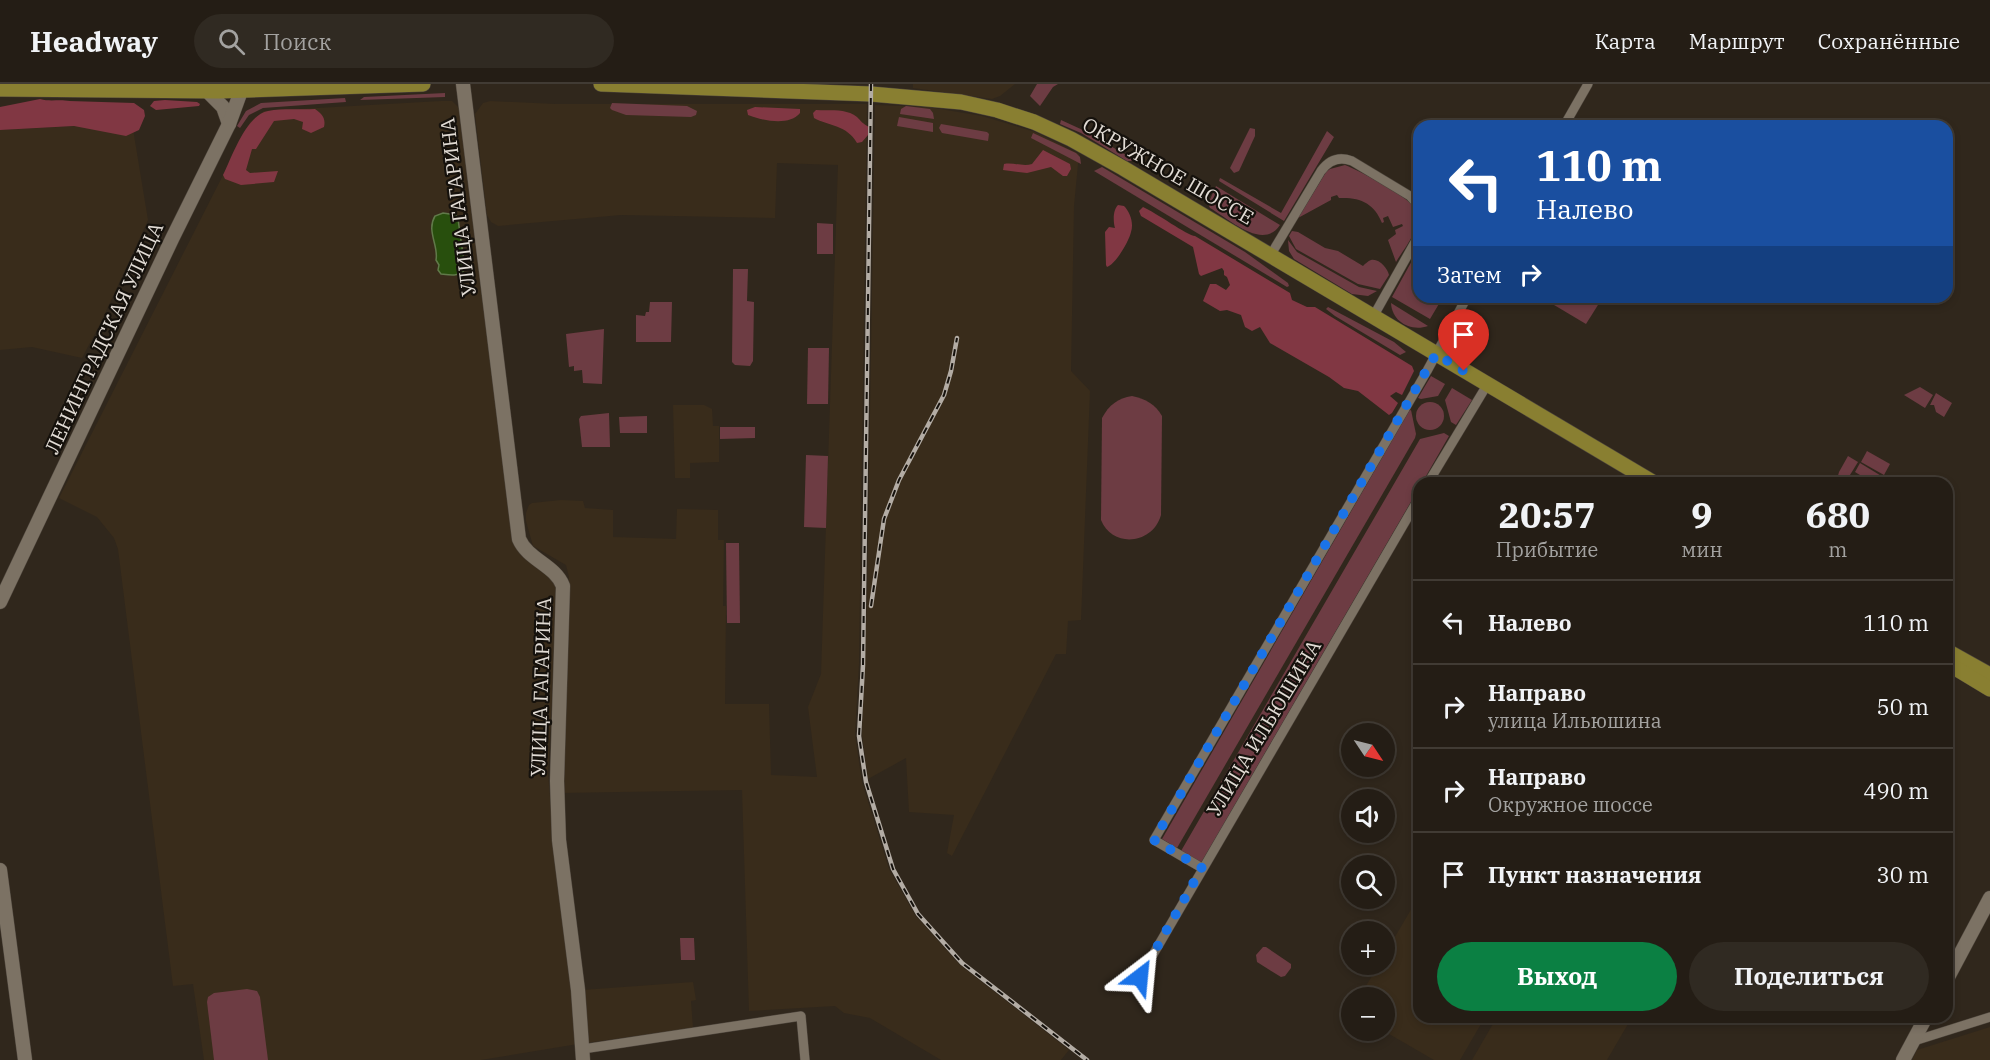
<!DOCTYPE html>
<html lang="ru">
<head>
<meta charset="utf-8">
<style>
	:root { --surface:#241d15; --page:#302a22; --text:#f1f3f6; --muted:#a3a2a0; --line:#413b34; --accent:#0b8043 }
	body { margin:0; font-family:"IBM Plex Serif",serif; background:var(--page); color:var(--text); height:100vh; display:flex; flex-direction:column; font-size:22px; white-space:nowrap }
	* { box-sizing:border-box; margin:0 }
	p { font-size:20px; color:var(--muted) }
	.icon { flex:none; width:33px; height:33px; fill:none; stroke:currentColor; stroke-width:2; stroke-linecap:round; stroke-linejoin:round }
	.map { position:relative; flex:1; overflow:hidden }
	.sheet { position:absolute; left:1413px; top:393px; width:540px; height:546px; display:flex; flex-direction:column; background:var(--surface); border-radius:18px; box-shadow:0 3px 9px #0003,0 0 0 2px var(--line) }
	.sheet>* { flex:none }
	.top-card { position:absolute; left:1413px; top:36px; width:540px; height:183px; border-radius:18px; box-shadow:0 3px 9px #0003,0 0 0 2px var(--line); background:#1a4fa0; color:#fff; overflow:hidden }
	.needle { width:39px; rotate:125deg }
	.controls { position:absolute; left:1341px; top:639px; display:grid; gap:12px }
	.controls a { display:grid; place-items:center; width:54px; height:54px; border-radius:50%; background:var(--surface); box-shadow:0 3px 9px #0003,0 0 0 2px var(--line); font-size:30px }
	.pin { position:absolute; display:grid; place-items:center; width:51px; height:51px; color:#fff; margin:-62px -26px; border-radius:50% 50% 50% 0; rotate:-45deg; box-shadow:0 0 6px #0007 }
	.pin .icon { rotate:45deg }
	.me { position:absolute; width:66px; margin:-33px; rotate:29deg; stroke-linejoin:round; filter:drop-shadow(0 0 4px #0008) }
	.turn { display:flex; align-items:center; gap:21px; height:126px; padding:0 24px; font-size:27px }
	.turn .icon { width:78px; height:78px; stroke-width:2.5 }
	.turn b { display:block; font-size:42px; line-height:51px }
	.then { display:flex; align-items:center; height:57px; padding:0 24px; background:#0003; gap:12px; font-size:22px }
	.eta { display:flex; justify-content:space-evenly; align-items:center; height:102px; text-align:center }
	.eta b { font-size:36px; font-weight:700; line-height:42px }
	.button { display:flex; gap:12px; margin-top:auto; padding:12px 24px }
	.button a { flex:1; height:69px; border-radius:36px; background:var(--accent); color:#fff; font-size:24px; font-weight:700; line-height:69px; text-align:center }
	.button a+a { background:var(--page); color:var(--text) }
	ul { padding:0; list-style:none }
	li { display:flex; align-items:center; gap:18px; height:84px; padding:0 24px; border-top:2px solid var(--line) }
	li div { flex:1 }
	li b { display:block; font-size:22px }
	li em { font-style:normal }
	header { display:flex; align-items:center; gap:36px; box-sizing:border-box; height:84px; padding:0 30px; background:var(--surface); border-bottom:2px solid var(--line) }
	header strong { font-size:28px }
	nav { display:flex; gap:33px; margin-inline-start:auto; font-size:21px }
	.search { width:420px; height:54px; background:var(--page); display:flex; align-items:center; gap:15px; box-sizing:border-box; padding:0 21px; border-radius:33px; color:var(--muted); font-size:22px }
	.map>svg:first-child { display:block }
</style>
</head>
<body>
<header>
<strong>Headway</strong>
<div class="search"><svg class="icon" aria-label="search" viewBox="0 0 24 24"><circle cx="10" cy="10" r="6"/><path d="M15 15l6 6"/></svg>Поиск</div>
<nav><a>Карта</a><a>Маршрут</a><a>Сохранённые</a></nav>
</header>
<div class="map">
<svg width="1990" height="976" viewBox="0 0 1990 976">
	<rect width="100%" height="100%" fill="#30271c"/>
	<!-- built -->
	<g fill="#392c1b">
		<path d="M913 0H1015L1000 12 992 15 913 4Z"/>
		<path d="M441 17H452L460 25 515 461 553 496 558 505 548 690 554 759 573 907 578 960 481 976H204L193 900 173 902 118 465 114 454 97 433 59 414 250 38 264 27Z"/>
		<path d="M490 17 555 20H867L859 580 855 651 862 698 889 785 915 831 959 880 1069 966 1061 976H941L870 934 844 929 835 922 749 927 742 706 559 709 569 493 566 481 533 462 526 437V429L529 421 532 419 561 416 583 417 585 424 613 426V453L676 455 677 425 718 426V456H724L723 522H726L725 620H769L771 691 817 693 808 623 821 590 838 81 777 79 775 134 621 131 498 142 491 138 487 131 475 30 483 19Z"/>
		<path d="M875 21 928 23 982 32 1035 48 1079 70 1074 122 1071 287 1090 307 1081 536 1068 537 1066 570H1056L952 772 947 769 954 731 909 728 906 674 868 695 862 650 867 516Z"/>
		<path d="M132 39 148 136 101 238 82 274 32 263 0 266V46Z"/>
		<path d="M673 321H704L712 325 713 342H719V378L690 379V394H675Z"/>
		<path d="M1416 817 1419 819V933H1485L1460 976H1434L1384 947V914L1359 913 1379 881 1384 880 1385 870Z"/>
		<path d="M693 898 696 916 691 917 693 944 586 959 582 906Z"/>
		<path d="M1497 933H1616L1628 940 1607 976H1472Z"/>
		<path d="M1990 943V976H1912L1917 966Z"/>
	</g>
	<!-- green -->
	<g fill="#6d3c43">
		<path d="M1037 0H1058L1053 3 1040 22 1030 12Z"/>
		<path d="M445 9V13L360 16 364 13Z"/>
		<path d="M345 14 346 18 263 24 249 31 240 44 237 42 246 27 261 19Z"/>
		<path d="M612 19 687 22 697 27 696 31 691 33 626 31 612 26 610 24Z"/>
		<path d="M906 22 930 25 933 29 934 35 900 30 901 25Z"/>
		<path d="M899 33 933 39V48L897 42Z"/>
		<path d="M1061 36 1085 47 1131 74 1132 77H1127L1081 49 1060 40Z"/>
		<path d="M941 40 987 48 989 50 988 57 942 49 939 44Z"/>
		<path d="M1250 44 1255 45V52L1239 87 1234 89 1230 84Z"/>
		<path d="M1327 47 1334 53 1284 137 1219 97 1220 94 1222 95 1281 129Z"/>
		<path d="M1033 49 1076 69 1080 73 1081 80 1031 54Z"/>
		<path d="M1345 81C1360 87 1404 110 1414 123 1416 126 1417 132 1417 136 1417 150 1403 166 1396 178L1388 156 1396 150 1395 146 1403 142 1402 140 1393 143 1388 132 1383 134 1384 138 1382 139C1374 119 1360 113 1339 114L1337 111 1331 113V116L1298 134 1326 88 1330 85Z"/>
		<path d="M1102 83 1245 168 1288 199 1289 202 1287 203 1094 87Z"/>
		<path d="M1216 102 1280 141C1263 167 1229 135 1210 124L1208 120Z"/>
		<path d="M817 139 833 140V170H817Z"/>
		<path d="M1292 147 1298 148 1325 164 1338 167 1363 182C1365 180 1368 177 1371 176 1379 174 1388 185 1389 191L1380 205 1358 200 1296 165 1289 152Z"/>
		<path d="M1288 156 1297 168 1359 203 1377 207 1368 212 1352 210 1294 175 1289 167Z"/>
		<path d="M1419 164V213H1443L1430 235 1392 213Z"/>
		<path d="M733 185H748L747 217 754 218 753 277 750 282 735 281 732 278Z"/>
		<path d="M1545 213H1603L1586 240 1544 215Z"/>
		<path d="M650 218H672L671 258H636V231L645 232 646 228H649Z"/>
		<path d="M1391 219 1428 242C1411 248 1392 238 1391 219Z"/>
		<path d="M1328 223 1394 258 1406 268 1400 271 1335 232 1326 225Z"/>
		<path d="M604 245 602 300 583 299 582 286 574 287V282L569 283 566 250Z"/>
		<path d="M808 264H829L828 320H807Z"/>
		<path d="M1431 292 1445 300 1438 312 1421 315 1418 314Z"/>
		<path d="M1920 303 1933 311 1925 324 1904 311Z"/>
		<path d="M1452 304 1472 316 1456 341 1451 338 1445 316Z"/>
		<path d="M1936 309 1952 319 1944 333 1936 328 1934 321H1930Z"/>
		<path d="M1132 312C1146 315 1155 320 1162 332L1161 431C1153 460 1113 465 1101 436L1102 334C1109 321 1118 314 1132 312Z"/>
		<circle cx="1430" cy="332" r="14"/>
		<path d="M1411 326 1416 350 1415 354 1177 764 1162 755 1409 327Z"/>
		<path d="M609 329 610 363H582L579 335 581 332Z"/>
		<path d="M647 332V349H620L619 333Z"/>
		<path d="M720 343H755V354L720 355Z"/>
		<path d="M1444 349 1449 352 1422 399H1419V404L1201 779 1181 767 1420 355Z"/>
		<path d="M1867 367 1890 380 1884 391 1861 378Z"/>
		<path d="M806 371 828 372 826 444 804 443Z"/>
		<path d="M1848 372 1858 378 1845 399H1836L1839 388Z"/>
		<path d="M1860 379 1883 393 1879 399H1873L1855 388Z"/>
		<path d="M726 459H739L740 539H727Z"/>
		<path d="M680 854H694L695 876H681Z"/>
		<path d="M1263 863H1266L1291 880V884L1285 892 1281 893 1257 878 1256 871Z"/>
		<path d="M247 905 257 907 260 913 268 976H214L207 918 208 913 214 909Z"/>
	</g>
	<!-- forest -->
	<g fill="#813743">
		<path d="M40 15C51 18 58 15 70 17L134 19 144 26 145 32 139 46 126 52 74 42 0 46V23Z"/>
		<path d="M165 16 197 18 200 20 199 22 156 26 150 22 154 17Z"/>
		<path d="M755 23 800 25V29C790 42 763 37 748 31L747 26Z"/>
		<path d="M315 25C322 30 326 34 324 43L311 49 302 45 303 38 294 35 274 37 256 65H252L246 86 250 89 278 87 274 98 241 101 225 95 223 91C232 73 246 31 268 27 283 24 300 26 315 25Z"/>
		<path d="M816 26C829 27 846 24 857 33 861 37 863 40 869 43L868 51 862 58 857 59C847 41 829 42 814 34L813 29Z"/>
		<path d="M1043 66 1070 80 1071 85 1067 92H1063L1051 83 1027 89 1003 86 1004 80C1013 78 1023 83 1032 80Z"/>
		<path d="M1118 121 1124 122C1130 128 1134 139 1131 148 1129 157 1116 180 1107 183L1106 181 1105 148 1109 143 1115 144C1113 137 1113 126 1118 121Z"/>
		<path d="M1143 123C1155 128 1188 152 1195 152L1290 209 1292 216 1307 223H1315L1412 282 1414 287 1402 311 1396 308 1390 312 1398 319 1392 329 1389 331 1358 307 1344 304 1329 293 1270 259 1260 243 1252 247 1245 243 1241 231 1227 226 1220 227 1203 217 1210 200H1216L1226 206 1230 201 1227 193 1224 191V187L1222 184 1201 192 1199 190 1193 163 1141 132 1139 127Z"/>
	</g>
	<!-- water -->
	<path fill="#284f0d" stroke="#607949" stroke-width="1.5" d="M443 129 456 131 458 135 465 185C460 193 450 191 441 190L438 186 439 181 436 176C439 162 426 147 435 132Z"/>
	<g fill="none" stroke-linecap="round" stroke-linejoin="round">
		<defs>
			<g id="street">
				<path d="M1564 42 1588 0"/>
				<path d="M1270 172 1321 87C1329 76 1339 72 1352 77L1410 112 1419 122"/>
				<path d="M1373 233 1419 151"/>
				<path d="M1428 399 1487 301"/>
				<path d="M1202 784 1154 756 1427 287 1467 213"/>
				<path d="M1140 893 1419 414"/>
				<path d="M1914 957 1990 933"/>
				<path d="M583 965 801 932 805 976"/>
			</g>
			<g id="secondary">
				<path d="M463 0 519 455C528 476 555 481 563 502L557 697 559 756 578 906 583 976"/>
				<path d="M207 7 223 23 229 40"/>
				<path d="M0 518 172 155 229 40 241 7"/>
				<path d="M0 786 25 976"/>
				<path d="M1947 895 1990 814"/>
				<path d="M1903 976 1926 933"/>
			</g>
			<g id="primary">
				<path d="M601 0 871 10 961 18 997 26 1034 38 1071 55 1123 84 1654 399"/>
				<path d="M0 5 219 7 423 0"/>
				<path d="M1947 567 1990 591"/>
				<path d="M1947 579 1990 605"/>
			</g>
		</defs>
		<!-- street casing -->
		<use href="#street" stroke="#4d453c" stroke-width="10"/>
		<!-- secondary casing -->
		<use href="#secondary" stroke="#4d453c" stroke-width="15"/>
		<!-- primary casing -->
		<use href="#primary" stroke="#4d453c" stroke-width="16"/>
		<!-- street -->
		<use href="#street" stroke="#7c7264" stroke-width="9"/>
		<!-- secondary -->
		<use href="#secondary" stroke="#7c7264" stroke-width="14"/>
		<!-- primary -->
		<use href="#primary" stroke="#897f31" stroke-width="15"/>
		<defs>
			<g id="rail">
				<path d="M871 0 863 581 859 652 866 698 893 785 918 830 962 879 1087 976"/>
				<path d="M871 522 884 435 899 396 944 311 951 287 957 254"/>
			</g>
		</defs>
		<!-- rail casing -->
		<use href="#rail" stroke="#b3aca4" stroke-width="4.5"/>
		<!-- rail -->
		<use href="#rail" stroke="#15110c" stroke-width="2" stroke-dasharray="7" stroke-linecap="butt"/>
	</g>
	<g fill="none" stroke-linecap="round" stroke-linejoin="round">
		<!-- route -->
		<path stroke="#1a73e8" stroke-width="10" stroke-dasharray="0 18" d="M1140 893 1202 784 1154 756 1436 270 1464 287"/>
	</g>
	<g text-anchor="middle" stroke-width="4.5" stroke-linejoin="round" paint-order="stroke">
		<!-- street labels -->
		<g font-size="20" fill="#e2dcd5" stroke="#15110c">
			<text transform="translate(1168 87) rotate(30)" y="7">ОКРУЖНОЕ ШОССЕ</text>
			<text transform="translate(458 123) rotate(-97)" y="7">УЛИЦА ГАГАРИНА</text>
			<text transform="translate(104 254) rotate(-65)" y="7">ЛЕНИНГРАДСКАЯ УЛИЦА</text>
			<text transform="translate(541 603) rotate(-88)" y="7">УЛИЦА ГАГАРИНА</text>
			<text transform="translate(1264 644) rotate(-59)" y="7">УЛИЦА ИЛЬЮШИНА</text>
		</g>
	</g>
</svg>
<div class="controls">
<a><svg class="needle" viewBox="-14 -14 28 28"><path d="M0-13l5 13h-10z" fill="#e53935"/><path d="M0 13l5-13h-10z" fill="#a3a2a0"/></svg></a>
<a><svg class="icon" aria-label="sound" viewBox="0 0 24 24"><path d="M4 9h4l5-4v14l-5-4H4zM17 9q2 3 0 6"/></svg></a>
<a><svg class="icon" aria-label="search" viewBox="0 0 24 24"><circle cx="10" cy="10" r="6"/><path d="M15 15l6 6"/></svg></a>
<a>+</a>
<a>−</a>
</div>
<div class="pin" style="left:1464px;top:287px;background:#d93025"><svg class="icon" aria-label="arrive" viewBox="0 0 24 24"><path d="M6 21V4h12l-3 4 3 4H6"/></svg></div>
<svg class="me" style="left:1140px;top:893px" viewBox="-20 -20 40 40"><path d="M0-17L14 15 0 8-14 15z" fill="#1a73e8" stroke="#fff" stroke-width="4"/></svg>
<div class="top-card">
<div class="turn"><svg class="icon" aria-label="left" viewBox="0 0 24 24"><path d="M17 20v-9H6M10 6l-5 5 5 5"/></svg><div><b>110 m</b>Налево</div></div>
<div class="then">Затем<svg class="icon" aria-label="right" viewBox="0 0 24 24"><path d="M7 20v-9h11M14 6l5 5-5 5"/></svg></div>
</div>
<section class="sheet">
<div class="eta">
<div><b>20:57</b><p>Прибытие</p></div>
<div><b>9</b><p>мин</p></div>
<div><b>680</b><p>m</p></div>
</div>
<ul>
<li><svg class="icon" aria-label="left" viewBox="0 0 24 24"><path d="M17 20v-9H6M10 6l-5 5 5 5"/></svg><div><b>Налево</b></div><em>110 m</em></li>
<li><svg class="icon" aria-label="right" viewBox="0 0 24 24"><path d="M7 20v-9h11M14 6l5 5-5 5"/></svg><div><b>Направо</b><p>улица Ильюшина</p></div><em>50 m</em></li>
<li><svg class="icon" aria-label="right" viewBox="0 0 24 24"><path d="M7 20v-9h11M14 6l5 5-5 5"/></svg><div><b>Направо</b><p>Окружное шоссе</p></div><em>490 m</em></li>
<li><svg class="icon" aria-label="arrive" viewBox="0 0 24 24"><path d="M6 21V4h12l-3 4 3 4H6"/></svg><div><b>Пункт назначения</b></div><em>30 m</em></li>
</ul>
<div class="button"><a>Выход</a><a>Поделиться</a></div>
</section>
</div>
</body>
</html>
